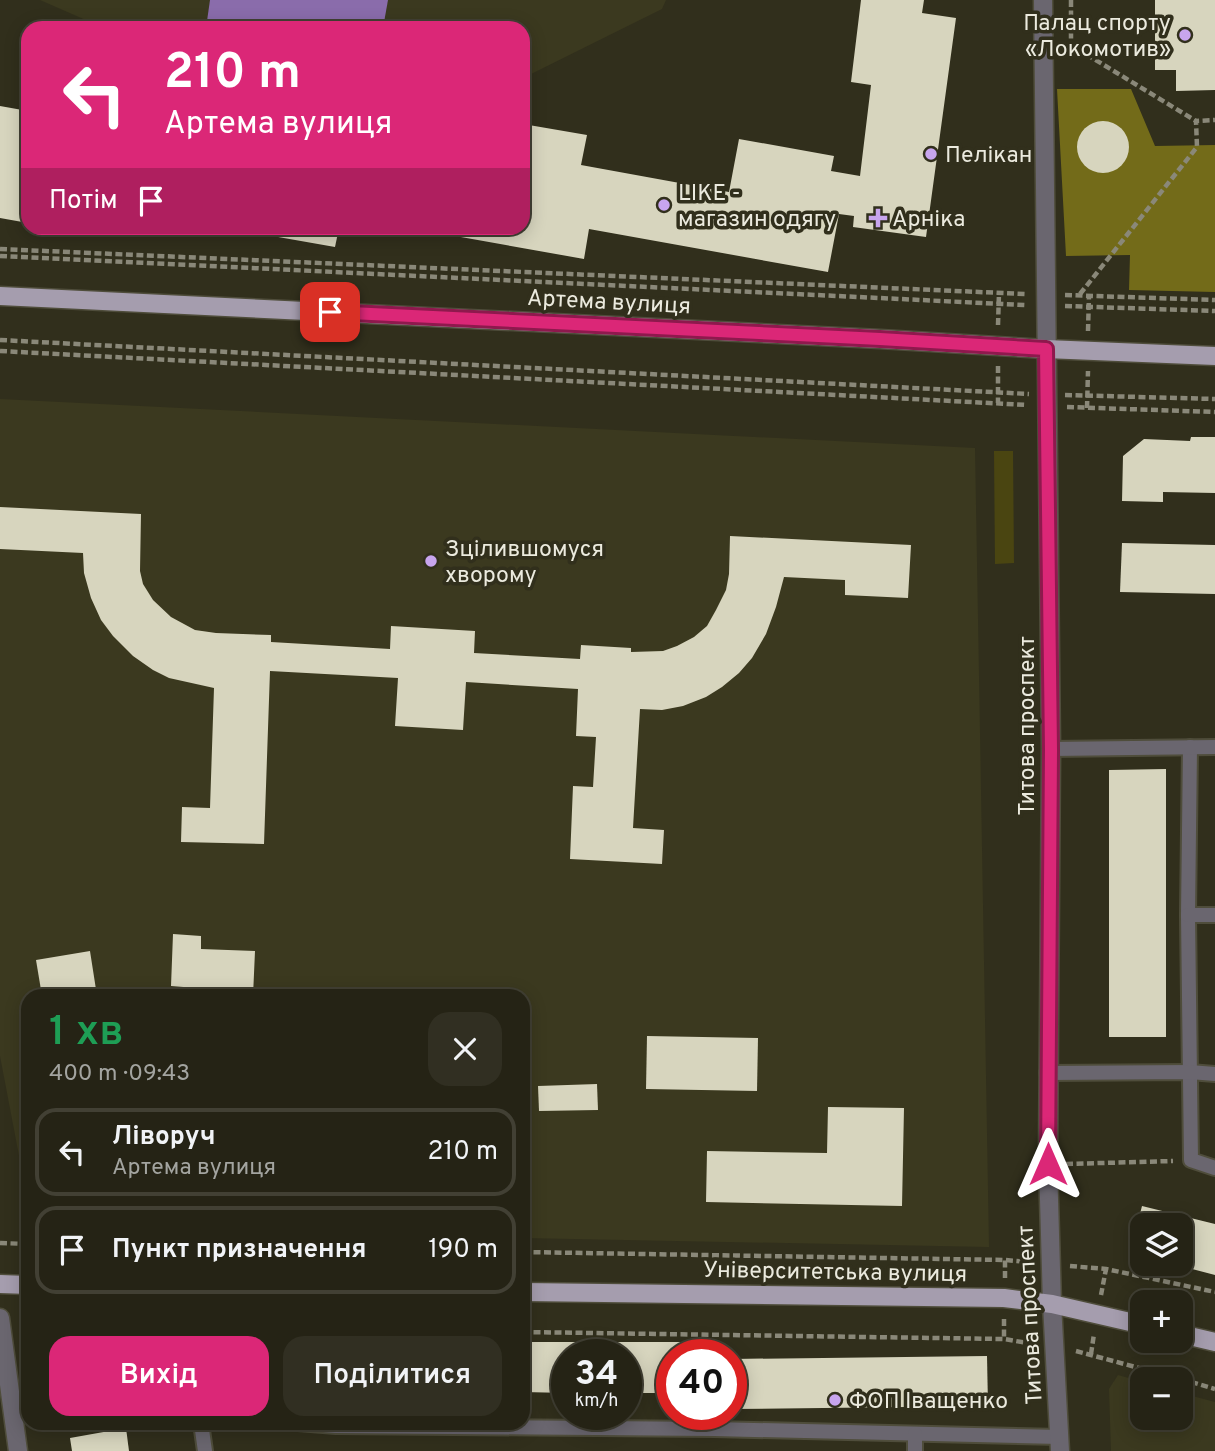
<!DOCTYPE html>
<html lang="uk">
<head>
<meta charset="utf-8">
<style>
	:root { --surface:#252315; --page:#312f22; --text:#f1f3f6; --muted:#a3a4a0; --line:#424034; --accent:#db2777 }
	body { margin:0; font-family:Overpass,sans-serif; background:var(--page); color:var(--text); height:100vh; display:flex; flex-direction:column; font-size:26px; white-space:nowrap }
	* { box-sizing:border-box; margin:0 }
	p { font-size:23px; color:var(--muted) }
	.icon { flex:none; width:38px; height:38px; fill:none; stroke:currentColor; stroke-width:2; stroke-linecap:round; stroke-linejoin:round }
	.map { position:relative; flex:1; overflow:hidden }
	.details { position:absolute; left:21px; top:989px; width:509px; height:441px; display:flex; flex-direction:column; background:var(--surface); border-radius:21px; box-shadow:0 4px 18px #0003,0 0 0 2px var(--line) }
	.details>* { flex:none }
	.hud { position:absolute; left:21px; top:21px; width:509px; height:214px; border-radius:21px; box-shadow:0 4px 18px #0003,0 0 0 2px var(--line); background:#db2777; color:#fff; overflow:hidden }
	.controls { position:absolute; left:1130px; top:1213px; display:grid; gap:14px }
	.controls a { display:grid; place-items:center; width:63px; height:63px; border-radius:14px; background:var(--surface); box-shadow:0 4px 18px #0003,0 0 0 2px var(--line); font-size:35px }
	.speed { position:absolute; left:551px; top:1339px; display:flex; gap:14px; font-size:35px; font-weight:700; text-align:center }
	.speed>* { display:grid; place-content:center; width:91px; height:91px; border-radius:50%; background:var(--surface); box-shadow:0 4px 18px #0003,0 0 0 2px var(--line); line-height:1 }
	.speed small { font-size:18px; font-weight:400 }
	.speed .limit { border:10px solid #d22; background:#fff; color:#111 }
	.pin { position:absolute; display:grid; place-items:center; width:60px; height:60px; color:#fff; margin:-30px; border-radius:14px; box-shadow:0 4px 10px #0006 }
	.me { position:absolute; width:77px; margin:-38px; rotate:0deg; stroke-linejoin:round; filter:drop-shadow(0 0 5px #0008) }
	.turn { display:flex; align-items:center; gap:24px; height:147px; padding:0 28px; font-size:32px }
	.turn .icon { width:91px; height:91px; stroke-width:2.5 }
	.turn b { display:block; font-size:49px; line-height:60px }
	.then { display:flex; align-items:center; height:66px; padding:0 28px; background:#0003; gap:14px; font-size:26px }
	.round { display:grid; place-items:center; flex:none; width:74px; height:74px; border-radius:21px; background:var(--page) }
	.head { display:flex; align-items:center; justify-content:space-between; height:119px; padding:0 28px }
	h1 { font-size:42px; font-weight:600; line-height:52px; color:#1e9e55 }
	.button { display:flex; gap:14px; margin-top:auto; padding:14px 28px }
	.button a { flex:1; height:80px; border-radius:21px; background:var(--accent); color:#fff; font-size:28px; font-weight:600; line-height:80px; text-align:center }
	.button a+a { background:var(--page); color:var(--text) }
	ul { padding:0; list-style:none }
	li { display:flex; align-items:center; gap:21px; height:88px; margin:0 14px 10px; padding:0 14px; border:4px solid var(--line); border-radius:21px }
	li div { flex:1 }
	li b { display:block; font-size:26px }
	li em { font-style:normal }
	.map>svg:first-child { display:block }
</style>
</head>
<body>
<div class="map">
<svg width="1215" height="1451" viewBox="0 0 1215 1451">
	<rect width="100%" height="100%" fill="#312f1c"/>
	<!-- built -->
	<g fill="#3b391f">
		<path d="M40 0H666L662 9 523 78V28H104Z"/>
		<path d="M0 399 975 448 989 1247 523 1238V996H28V1203L0 1056Z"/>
		<path d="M1118 1375 1143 1382V1418H1181V1393L1215 1402V1451H1111L1109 1389Z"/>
	</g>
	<!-- green -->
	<path fill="#4a4511" d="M994 451H1013L1014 563 995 564Z"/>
	<!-- forest -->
	<path fill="#736b19" d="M1057 89H1131L1155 146 1215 145V292L1129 290 1130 255 1066 256Z"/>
	<!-- water -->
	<path fill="#8a6cab" d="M210 0H388L383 28H206Z"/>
	<!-- building -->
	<g fill="#d7d5be">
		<path d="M861 0H924L922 13 956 18 926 237 853 227 854 216 839 214 828 272 589 229 584 259 416 229V228H523V124L587 135 581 165 729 192 739 139 834 156 831 171 860 176 871 85 851 82Z"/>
		<path d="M1155 0H1215V90L1176 91V70H1155Z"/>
		<path d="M0 106 28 111V223L0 218Z"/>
		<circle cx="1103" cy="147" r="26"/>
		<path d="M59 228H100L99 236 59 229Z"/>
		<path d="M232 228H339L335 247 232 229Z"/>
		<path d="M1191 437H1215V493L1163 492V502L1122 501 1123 456 1144 439 1190 441Z"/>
		<path d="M0 507 141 514 140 571 143 584 153 600 171 617 195 630 216 633 271 635V642L390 649 391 626 475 631 474 653 580 659 581 645 631 648V652L663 651 677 646 694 637 707 626 716 610 726 590 729 574 730 536 911 545 908 598 845 595V580L784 577 776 607 766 634 752 658 739 673 722 687 706 697 683 706 662 710 640 709 633 828 664 830 662 864 570 859 573 786 593 787 596 737 576 736 578 689 466 682 463 730 395 726 398 678 270 671 264 844 181 842 182 807 210 808 214 688 169 678 153 670 133 656 113 636 101 620 91 598 84 573 83 553 0 549Z"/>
		<path d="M1122 543 1215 545V594L1120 592Z"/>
		<path d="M1166 769V1037H1109V770Z"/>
		<path d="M173 934 201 936V949L255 951 253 996H195L196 988 171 986Z"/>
		<path d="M90 951 97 996H42L36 960Z"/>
		<path d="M647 1036 758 1038 757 1091 646 1089Z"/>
		<path d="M597 1084 598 1110 539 1111 538 1086Z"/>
		<path d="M828 1107 904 1108 902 1206 706 1202 707 1151 827 1153Z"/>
		<path d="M1142 1206 1215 1224V1275L1173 1264H1181V1225H1143V1257L1130 1253Z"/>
		<path d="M523 1342H683L682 1354H672V1393H626V1354H567V1393L523 1392Z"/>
		<path d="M987 1356 988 1406 732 1409V1359Z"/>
		<path d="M126 1428 129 1451H72L70 1438Z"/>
	</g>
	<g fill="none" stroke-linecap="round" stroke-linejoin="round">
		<defs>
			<g id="service">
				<path d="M1190 747 1188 915 1191 1160 1215 1168"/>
				<path d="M1051 749 1215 747"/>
				<path d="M1188 915H1215"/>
				<path d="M1047 1073 1190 1072 1215 1074"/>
				<path d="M11 1398 28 1399"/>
				<path d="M201 1423 205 1451"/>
				<path d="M298 1423 336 1426 714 1429 1060 1437"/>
				<path d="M915 1434V1451"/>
			</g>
			<path id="minor" d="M0 1318 18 1451"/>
			<path id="tertiary" d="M1043 0 1051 749 1048 1164 1052 1304 1060 1451"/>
			<g id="primary">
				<path d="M0 296 880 339 1046 349 1215 356"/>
				<path d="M0 1284 28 1285"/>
				<path d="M523 1292 1004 1298 1052 1304 1143 1325"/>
				<path d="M1181 1334 1215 1342"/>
			</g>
		</defs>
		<!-- service casing -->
		<use href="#service" stroke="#4f4d3b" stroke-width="18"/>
		<!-- minor casing -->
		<use href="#minor" stroke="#4f4d3b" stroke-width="21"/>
		<!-- tertiary casing -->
		<use href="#tertiary" stroke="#4f4d3b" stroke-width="21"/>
		<!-- primary casing -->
		<use href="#primary" stroke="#4f4d3b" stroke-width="21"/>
		<!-- path -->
		<g stroke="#8a8879" stroke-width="4.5" stroke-dasharray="7 3.5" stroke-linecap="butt">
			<path d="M1071 0V45L1196 121"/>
			<path d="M0 249 1025 294"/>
			<path d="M0 256 1025 305"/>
			<path d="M1080 294 1197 147 1196 121 1215 120"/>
			<path d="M1065 295 1215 300"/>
			<path d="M1065 306 1215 311"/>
			<path d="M998 325 999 293"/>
			<path d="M1088 331 1089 295"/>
			<path d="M0 340 1029 394"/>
			<path d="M0 351 1027 405"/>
			<path d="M998 366V403"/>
			<path d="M1065 395 1215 399"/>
			<path d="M1067 407 1215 412"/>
			<path d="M1087 408 1088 371"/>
			<path d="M1066 1164 1173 1161"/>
			<path d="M0 1243 28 1244"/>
			<path d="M523 1252 1005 1260 1030 1262"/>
			<path d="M1070 1266 1106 1269 1215 1292"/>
			<path d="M1005 1278V1260"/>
			<path d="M1101 1295 1106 1269"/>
			<path d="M1004 1319V1339"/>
			<path d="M523 1332 1004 1339 1033 1344"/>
			<path d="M1076 1351 1180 1379"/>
			<path d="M1091 1354 1094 1334"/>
			<path d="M1181 1379 1215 1389"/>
		</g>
		<!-- service -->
		<use href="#service" stroke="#6a666f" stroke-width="14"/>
		<!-- minor -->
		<use href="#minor" stroke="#6a666f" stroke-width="18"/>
		<!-- tertiary -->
		<use href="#tertiary" stroke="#6a666f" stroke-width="18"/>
		<!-- primary -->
		<use href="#primary" stroke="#a59dae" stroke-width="18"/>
	</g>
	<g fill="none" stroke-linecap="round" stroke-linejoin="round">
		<defs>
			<path id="route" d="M330 312 880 339 1046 349 1051 750 1048 1164"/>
		</defs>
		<!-- route casing -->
		<use href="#route" stroke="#8e194d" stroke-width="18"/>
		<!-- route -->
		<use href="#route" stroke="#db2777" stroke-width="12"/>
	</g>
	<!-- markers -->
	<g fill="#c8a5ee" stroke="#312f1c" stroke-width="2.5">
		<circle cx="1185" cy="35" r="7"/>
		<circle cx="931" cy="154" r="7"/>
		<circle cx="664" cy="205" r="7"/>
		<path d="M874.5 207.5h7v7h7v7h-7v7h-7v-7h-7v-7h7z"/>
		<circle cx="431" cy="561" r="7"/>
		<circle cx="835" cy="1400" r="7"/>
	</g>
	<g text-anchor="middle" stroke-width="7" stroke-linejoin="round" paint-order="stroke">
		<!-- poi labels -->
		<g font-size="23" fill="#ebeade" stroke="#312f1c" text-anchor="start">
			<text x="1171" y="30" text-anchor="end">Палац спорту<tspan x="1171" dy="26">«Локомотив»</tspan></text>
			<text x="945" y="162">Пелікан</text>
			<text x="678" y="200">LIKE -<tspan x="678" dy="26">магазин одягу</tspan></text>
			<text x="892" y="226">Арніка</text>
			<text x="445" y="556">Зцілившомуся<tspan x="445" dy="26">хворому</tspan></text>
			<text x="849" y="1408">ФОП Іващенко</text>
		</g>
		<!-- street labels -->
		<g font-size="23" fill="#ebeade" stroke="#312f1c">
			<text transform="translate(609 301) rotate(3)" y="8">Артема вулиця</text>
			<text transform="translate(1026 726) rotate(-90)" y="8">Титова проспект</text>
			<text transform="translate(835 1271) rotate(1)" y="8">Університетська вулиця</text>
			<text transform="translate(1029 1315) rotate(-93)" y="8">Титова проспект</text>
		</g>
	</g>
</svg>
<div class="controls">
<a><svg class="icon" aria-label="layers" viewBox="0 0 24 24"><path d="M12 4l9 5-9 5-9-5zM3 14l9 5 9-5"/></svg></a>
<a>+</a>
<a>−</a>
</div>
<div class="speed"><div>34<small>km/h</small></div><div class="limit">40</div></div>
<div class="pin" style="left:330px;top:312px;background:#d93025"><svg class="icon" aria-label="arrive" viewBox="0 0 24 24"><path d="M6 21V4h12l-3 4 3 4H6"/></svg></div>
<svg class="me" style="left:1048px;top:1164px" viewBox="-20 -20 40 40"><path d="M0-17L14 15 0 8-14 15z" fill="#db2777" stroke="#fff" stroke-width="4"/></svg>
<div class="hud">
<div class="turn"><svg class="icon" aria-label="left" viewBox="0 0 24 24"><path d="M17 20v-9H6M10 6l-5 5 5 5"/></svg><div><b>210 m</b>Артема вулиця</div></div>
<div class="then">Потім<svg class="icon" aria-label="arrive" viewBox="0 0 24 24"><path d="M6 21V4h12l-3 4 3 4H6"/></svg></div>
</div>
<section class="details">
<div class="head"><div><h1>1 хв</h1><p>400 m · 09:43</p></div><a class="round"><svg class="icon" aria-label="close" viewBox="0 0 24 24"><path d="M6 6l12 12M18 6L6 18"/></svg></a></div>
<ul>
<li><svg class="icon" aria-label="left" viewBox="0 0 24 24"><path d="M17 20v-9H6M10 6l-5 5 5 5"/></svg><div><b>Ліворуч</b><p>Артема вулиця</p></div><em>210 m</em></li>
<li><svg class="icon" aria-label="arrive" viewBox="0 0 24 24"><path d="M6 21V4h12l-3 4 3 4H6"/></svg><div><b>Пункт призначення</b></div><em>190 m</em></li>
</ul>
<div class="button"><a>Вихід</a><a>Поділитися</a></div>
</section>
</div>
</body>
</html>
